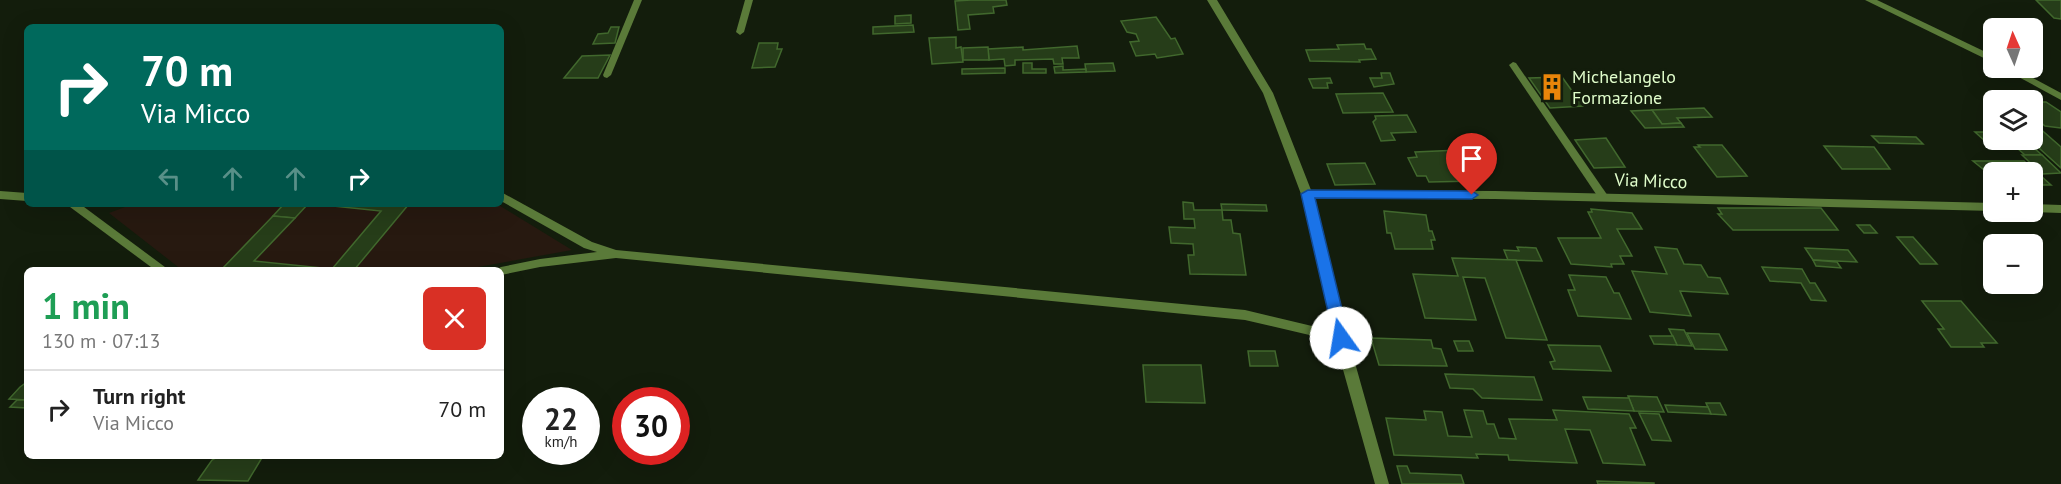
<!DOCTYPE html>
<html lang="en">
<head>
<meta charset="utf-8">
<style>
	:root { --surface:#fff; --page:#f6f6f6; --text:#222; --muted:#767676; --line:#e0e0e0 }
	body { margin:0; font-family:"PT Sans",sans-serif; background:var(--page); color:var(--text); height:100vh; display:flex; flex-direction:column; font-size:22px; white-space:nowrap }
	* { box-sizing:border-box; margin:0 }
	p { font-size:20px; color:var(--muted) }
	.icon { flex:none; width:33px; height:33px; fill:none; stroke:currentColor; stroke-width:2; stroke-linecap:round; stroke-linejoin:round }
	.map { position:relative; flex:1; overflow:hidden }
	.details { position:absolute; left:24px; top:267px; width:480px; height:192px; display:flex; flex-direction:column; background:var(--surface); border-radius:9px; box-shadow:0 6px 24px #0002 }
	.details>* { flex:none }
	.top-card { position:absolute; left:24px; top:24px; width:480px; height:183px; border-radius:9px; box-shadow:0 6px 24px #0002; background:#00695c; color:#fff; overflow:hidden }
	.needle { width:39px; rotate:357deg }
	.buttons { position:absolute; left:1983px; top:18px; display:grid; gap:12px }
	.buttons a { display:grid; place-items:center; width:60px; height:60px; border-radius:9px; background:var(--surface); box-shadow:0 6px 24px #0002; font-size:30px }
	.speed { position:absolute; left:522px; top:387px; display:flex; gap:12px; font-size:30px; font-weight:700; text-align:center }
	.speed>* { display:grid; place-content:center; width:78px; height:78px; border-radius:50%; background:var(--surface); box-shadow:0 6px 24px #0002; line-height:1 }
	.speed small { font-size:15px; font-weight:400 }
	.speed .limit { border:9px solid #d22; background:#fff; color:#111 }
	.pin { position:absolute; display:grid; place-items:center; width:51px; height:51px; color:#fff; margin:-62px -26px; border-radius:50% 50% 50% 0; rotate:-45deg; box-shadow:0 0 6px #0007 }
	.pin .icon { rotate:45deg }
	.me { position:absolute; width:66px; margin:-33px; rotate:347deg; stroke-linejoin:round; filter:drop-shadow(0 0 4px #0008) }
	.turn { display:flex; align-items:center; gap:21px; height:126px; padding:0 18px; font-size:27px }
	.turn .icon { width:78px; height:78px; stroke-width:2.5 }
	.turn b { display:block; font-size:42px; line-height:51px }
	.lanes { display:flex; align-items:center; height:57px; padding:0 18px; background:#0003; justify-content:center; gap:30px; direction:ltr }
	.lanes .off { opacity:.35 }
	.round { display:grid; place-items:center; flex:none; width:63px; height:63px; border-radius:9px; background:var(--page) }
	.summary { display:flex; align-items:center; justify-content:space-between; height:102px; padding:0 18px }
	h1 { font-size:36px; font-weight:700; line-height:45px; color:#1e9e55 }
	ul { padding:0; list-style:none }
	li { display:flex; align-items:center; gap:18px; height:78px; padding:0 18px; border-top:2px solid var(--line) }
	li div { flex:1 }
	li b { display:block; font-size:22px }
	li em { font-style:normal }
	.map>svg:first-child { display:block }
</style>
</head>
<body>
<div class="map">
<svg width="2061" height="484" viewBox="0 0 2061 484">
	<rect width="100%" height="100%" fill="#131d0c"/>
	<!-- green -->
	<path fill="#271910" d="M133 204H497L572 250 461 270H182L109 213Z"/>
	<!-- building -->
	<g fill="#263d19" stroke="#41682d" stroke-width="1.5">
		<path d="M971 0H1006L1007 5 993 7 994 13 968 15 970 29 958 30 955 1Z"/>
		<path d="M2036 0H2061V19L2054 18Z"/>
		<path d="M911 15V23L895 24V16Z"/>
		<path d="M1156 17 1171 39 1175 38 1183 54 1157 58 1155 54 1136 56 1130 42 1139 41 1136 34 1127 32 1121 21Z"/>
		<path d="M913 25 914 32 873 34V27Z"/>
		<path d="M611 27H619L615 43 593 44 598 34 608 33Z"/>
		<path d="M956 37V48L961 47 963 62 932 64 929 38Z"/>
		<path d="M759 43H778L777 49H782L775 67 752 68Z"/>
		<path d="M1364 44 1366 49H1371L1376 59 1359 60 1360 62 1310 61 1306 50 1339 49 1337 45Z"/>
		<path d="M1077 46 1079 58H1062L1063 64H1054L1053 59 1015 60V65L1005 66 1004 59 989 60 988 49 1023 47V50Z"/>
		<path d="M988 47 989 60H963V48Z"/>
		<path d="M610 55 598 78H564L582 56Z"/>
		<path d="M1023 63H1032V69H1046V73H1023Z"/>
		<path d="M1113 63 1115 71 1086 72 1085 64Z"/>
		<path d="M1063 66V70L1086 69V72L1055 73 1054 67Z"/>
		<path d="M1005 68V73L962 74V69Z"/>
		<path d="M1381 73H1390L1394 84 1374 87 1370 78H1382Z"/>
		<path d="M1562 77 1583 106 1550 108 1529 78Z"/>
		<path d="M1330 78 1332 83H1327L1328 88H1313L1309 79Z"/>
		<path d="M1383 93 1393 112 1343 113 1336 94Z"/>
		<path d="M2034 102H2046L2061 112V128L2045 126 2032 115V106H2038Z"/>
		<path d="M1704 108 1712 117 1677 118 1681 123 1662 124 1652 110Z"/>
		<path d="M1652 110 1662 124 1681 123 1684 127 1645 128 1631 111Z"/>
		<path d="M1407 115 1416 132 1391 133 1395 140 1381 141 1373 122 1376 119 1375 116Z"/>
		<path d="M2032 126H2037L2061 147V168L2030 140H2032Z"/>
		<path d="M1975 132H1991L1994 140 2002 141H1985Z"/>
		<path d="M1872 136 1916 137 1923 144 1879 143Z"/>
		<path d="M1606 138 1625 167 1594 168 1575 140Z"/>
		<path d="M2008 140H2025L2042 155H2025Z"/>
		<path d="M1698 145H1722L1747 176 1717 177 1694 147H1700Z"/>
		<path d="M1824 146 1874 147 1890 169H1842Z"/>
		<path d="M1460 150 1476 181 1429 182 1426 176H1417L1408 158 1417 157 1415 152Z"/>
		<path d="M2022 155H2042L2061 173 2042 174Z"/>
		<path d="M1973 161H2024L2051 185H2032V172H1994V178Z"/>
		<path d="M1365 163 1375 184 1335 185 1327 164Z"/>
		<path d="M1183 202 1193 203 1194 210H1222L1223 220H1231L1233 233 1240 234 1246 275 1190 274 1188 255H1194L1193 244 1171 243 1169 227 1195 228 1194 219H1184Z"/>
		<path d="M284 204H308L295 218 273 216Z"/>
		<path d="M314 204H409L354 270H221L273 216 295 218 254 261 332 269 381 211Z"/>
		<path d="M1221 204 1266 205 1267 211 1222 210Z"/>
		<path d="M1718 208H1821L1838 230H1733L1718 214H1722Z"/>
		<path d="M1591 209 1632 213 1642 229H1617L1632 256H1620L1624 264H1611L1612 267 1571 264 1558 238H1601L1588 212H1592Z"/>
		<path d="M1384 211 1426 215 1429 231H1432L1435 240H1431L1433 249H1395L1391 233H1387Z"/>
		<path d="M1857 225H1870L1877 233H1864Z"/>
		<path d="M1897 237H1913L1937 264H1920Z"/>
		<path d="M1517 247 1536 248 1542 261 1508 260 1504 250 1519 251Z"/>
		<path d="M1655 247 1677 249 1684 264 1701 265 1708 277 1720 278 1728 294 1680 291 1691 316 1650 312 1632 271 1667 274Z"/>
		<path d="M1805 248 1848 250 1857 262 1813 260Z"/>
		<path d="M1452 258 1516 260 1547 340 1506 338 1485 278 1463 277 1476 320 1425 318 1413 274 1458 276Z"/>
		<path d="M1813 260 1837 262 1841 268 1816 266Z"/>
		<path d="M1762 267 1802 269 1810 283H1815L1826 301 1811 300 1801 283 1770 281Z"/>
		<path d="M1569 275 1606 277 1614 293H1619L1631 319 1578 316 1568 290H1575Z"/>
		<path d="M1922 301H1961L1997 343H1981L1984 347H1951L1938 329H1944Z"/>
		<path d="M1669 329 1684 330 1692 346 1677 345Z"/>
		<path d="M1687 333 1719 334 1727 350 1695 349Z"/>
		<path d="M1650 336H1673L1677 345 1654 344Z"/>
		<path d="M1371 338 1431 340 1433 348 1441 349 1447 366 1379 365Z"/>
		<path d="M1454 341H1469L1473 351H1458Z"/>
		<path d="M1548 345 1600 346 1611 371 1553 369 1550 362 1555 361Z"/>
		<path d="M1248 351H1275L1278 366H1250Z"/>
		<path d="M1143 365H1201L1205 403 1146 402Z"/>
		<path d="M1445 374 1534 377 1542 400 1482 398 1473 389 1450 388Z"/>
		<path d="M27 382V400L9 399 20 387Z"/>
		<path d="M1628 396 1657 397 1664 412 1634 411Z"/>
		<path d="M1583 397 1629 398 1634 411 1588 409Z"/>
		<path d="M17 400H27V408L10 407Z"/>
		<path d="M1706 403H1720L1726 415 1711 414Z"/>
		<path d="M1665 405 1708 407 1711 414 1668 412Z"/>
		<path d="M1464 410 1483 411 1487 424H1494L1499 438 1516 439 1509 419 1557 420 1553 410 1629 414 1636 428H1630L1645 465 1603 463 1590 430 1565 429 1577 463 1509 460 1508 455 1476 454 1478 458 1394 455 1386 418 1426 420 1424 411 1442 412 1448 436 1472 437Z"/>
		<path d="M1639 413 1659 414 1671 441 1652 440Z"/>
		<path d="M219 456H263L248 481 198 480 212 460Z"/>
		<path d="M1397 466H1407L1410 473 1461 475 1464 484H1402Z"/>
		<path d="M1597 481 1654 483V484H1598Z"/>
	</g>
	<g fill="none" stroke-linecap="round" stroke-linejoin="round">
		<!-- lane -->
		<g fill="#5a7a39" fill-rule="evenodd">
			<path d="M634 0H642L611 75 607 78 604 77 603 75Z"/>
			<path d="M745 0H753L744 32 740 35 736 32Z"/>
			<path d="M1513 62 1516 63 1608 196 1609 198 1608 200H1600L1509 65Z"/>
		</g>
		<!-- street -->
		<g fill="#5a7a39" fill-rule="evenodd">
			<path d="M1207 0H1217L1273 93 1311 190 1495 191 1994 203V211L1495 199 1314 198 1348 338 1389 484H1375L1335 341 1245 320 616 258 540 267 501 275V270H495L501 267 540 259 597 252 584 248 501 201V192L592 242 616 250 1245 310 1333 331 1301 194 1263 93Z"/>
			<path d="M1865 0H1877L1994 56V63Z"/>
			<path d="M2002 68H2014L2061 93V100Z"/>
			<path d="M0 191 27 193V201L0 199Z"/>
			<path d="M66 204H80L169 270H155Z"/>
			<path d="M2032 204 2061 205V213L2031 212Z"/>
		</g>
	</g>
	<!-- route -->
	<path fill="#1a73e8" stroke="#114b97" stroke-width="1.5" d="M1308 190 1472 191 1478 195 1472 199 1315 198 1349 338 1341 343 1334 338 1301 194Z"/>
	<!-- icons -->
	<defs>
		<symbol id="building-bare" viewBox="-9 -9 18 18"><path d="M-4-6H4V6H1V3H-1V6H-4ZM-2.5-4.3h1.7v1.8h-1.7ZM.8-4.3h1.7v1.8H.8ZM-2.5-1h1.7V.8h-1.7ZM.8-1h1.7V.8H.8Z" fill="#e9850a" stroke="#131d0c" stroke-width="2.5" paint-order="stroke"/></symbol>
	</defs>
	<g fill-rule="evenodd">
		<use href="#building-bare" x="1533" y="68" width="38" height="38"/>
	</g>
	<g text-anchor="middle" stroke-width="6" stroke-linejoin="round" paint-order="stroke">
		<!-- poi labels -->
		<g font-size="18" fill="#e0fdcb" stroke="#131d0c" text-anchor="start">
			<text x="1572" y="83">Michelangelo<tspan x="1572" dy="21">Formazione</tspan></text>
		</g>
		<!-- street labels -->
		<g font-size="18" fill="#e0fdcb" stroke="#131d0c">
			<text transform="translate(1651 181) rotate(2)" y="6">Via Micco</text>
		</g>
	</g>
</svg>
<div class="buttons">
<a><svg class="needle" viewBox="-14 -14 28 28"><path d="M0-13l5 13h-10z" fill="#e53935"/><path d="M0 13l5-13h-10z" fill="#767676"/></svg></a>
<a><svg class="icon" aria-label="layers" viewBox="0 0 24 24"><path d="M12 4l9 5-9 5-9-5zM3 14l9 5 9-5"/></svg></a>
<a>+</a>
<a>−</a>
</div>
<div class="speed"><div>22<small>km/h</small></div><div class="limit">30</div></div>
<div class="pin" style="left:1472px;top:195px;background:#d93025"><svg class="icon" aria-label="arrive" viewBox="0 0 24 24"><path d="M6 21V4h12l-3 4 3 4H6"/></svg></div>
<svg class="me" style="left:1341px;top:338px" viewBox="-20 -20 40 40"><circle r="19" fill="#fff"/><path d="M0-13L10 11 0 6-10 11z" fill="#1a73e8"/></svg>
<div class="top-card">
<div class="turn"><svg class="icon" aria-label="right" viewBox="0 0 24 24"><path d="M7 20v-9h11M14 6l5 5-5 5"/></svg><div><b>70 m</b>Via Micco</div></div>
<div class="lanes"><svg class="icon off" aria-label="left" viewBox="0 0 24 24"><path d="M17 20v-9H6M10 6l-5 5 5 5"/></svg><svg class="icon off" aria-label="ahead" viewBox="0 0 24 24"><path d="M12 20V5M6 11l6-6 6 6"/></svg><svg class="icon off" aria-label="ahead" viewBox="0 0 24 24"><path d="M12 20V5M6 11l6-6 6 6"/></svg><svg class="icon" aria-label="right" viewBox="0 0 24 24"><path d="M7 20v-9h11M14 6l5 5-5 5"/></svg></div>
</div>
<section class="details">
<div class="summary"><div><h1>1 min</h1><p>130 m · 07:13</p></div><a class="round" style="background:#d93025;color:#fff"><svg class="icon" aria-label="close" viewBox="0 0 24 24"><path d="M6 6l12 12M18 6L6 18"/></svg></a></div>
<ul>
<li><svg class="icon" aria-label="right" viewBox="0 0 24 24"><path d="M7 20v-9h11M14 6l5 5-5 5"/></svg><div><b>Turn right</b><p>Via Micco</p></div><em>70 m</em></li>
</ul>
</section>
</div>
</body>
</html>
